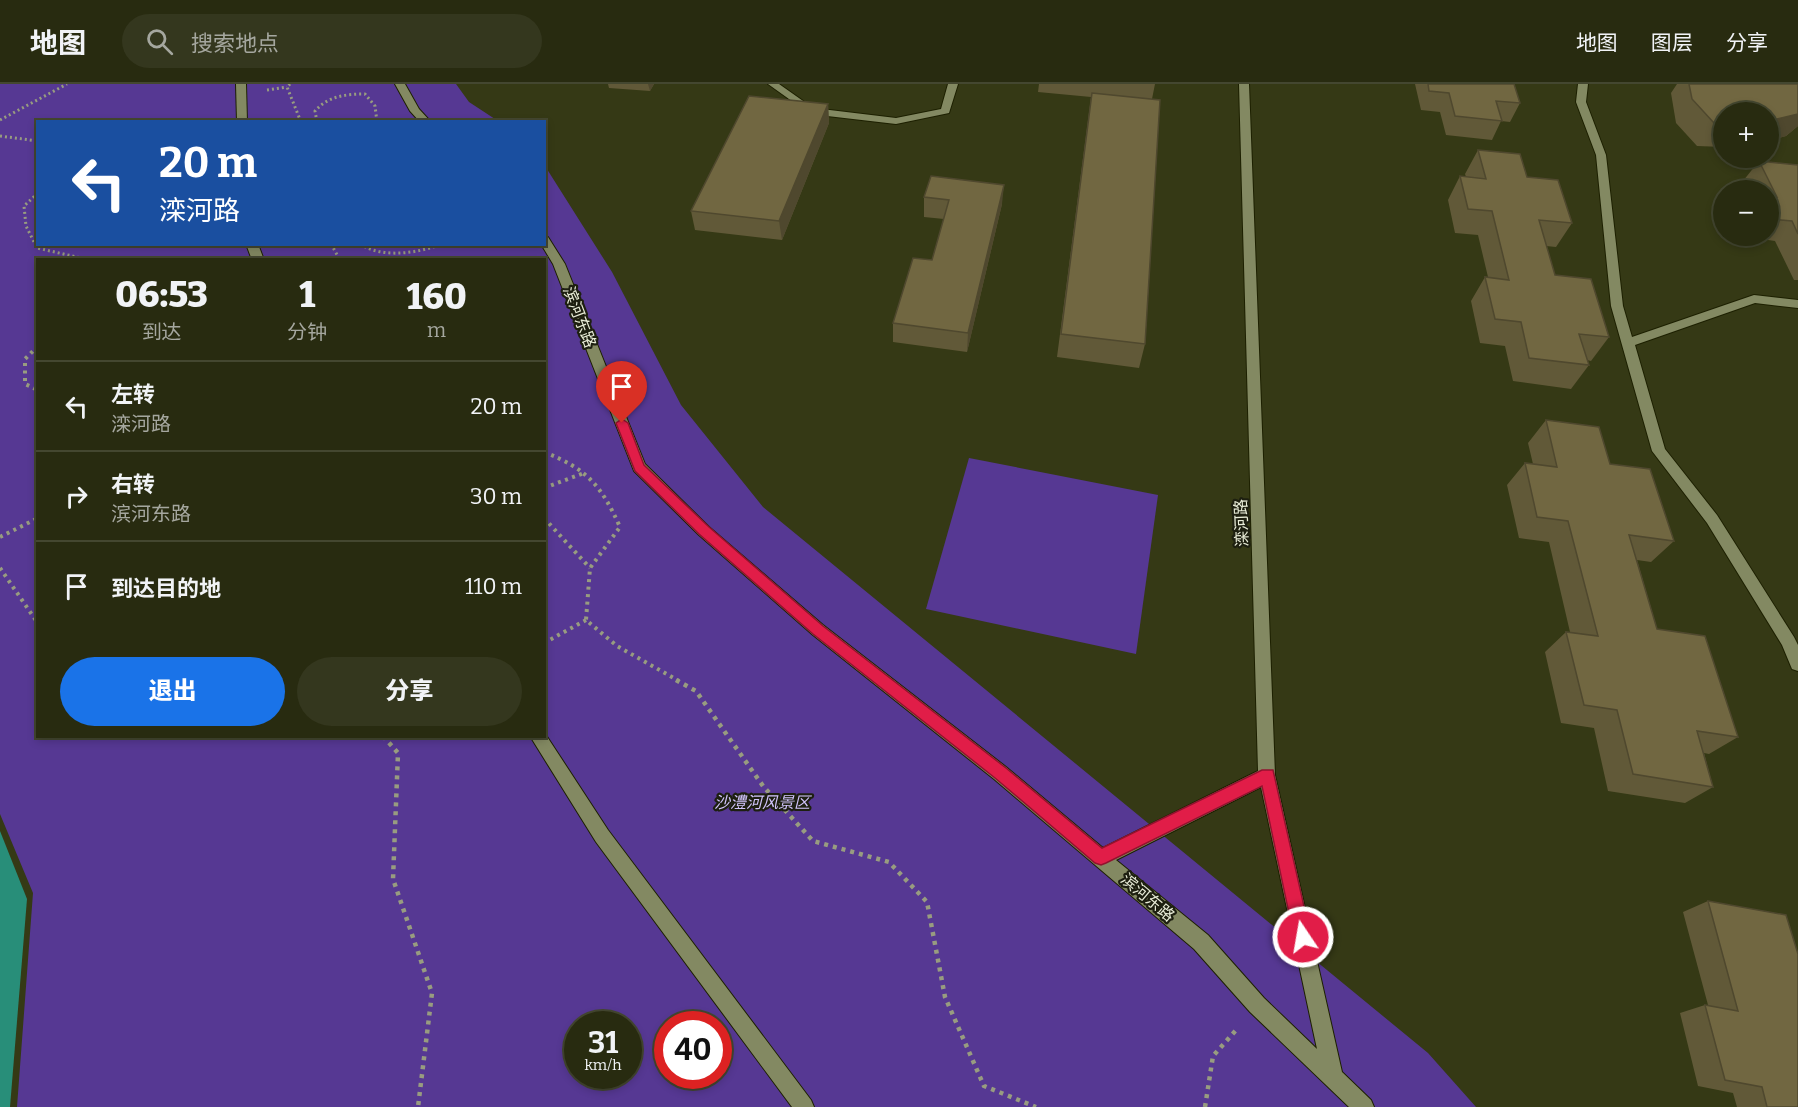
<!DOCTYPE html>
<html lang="zh">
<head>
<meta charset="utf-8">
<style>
	:root { --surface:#282b10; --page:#34371e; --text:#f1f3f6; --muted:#a5a79f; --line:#444730; --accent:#1a73e8 }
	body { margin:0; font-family:Bitter,"Noto Sans SC",serif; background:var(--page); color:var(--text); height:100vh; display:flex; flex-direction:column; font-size:22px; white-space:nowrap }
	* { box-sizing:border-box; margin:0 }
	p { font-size:20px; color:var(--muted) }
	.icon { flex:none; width:33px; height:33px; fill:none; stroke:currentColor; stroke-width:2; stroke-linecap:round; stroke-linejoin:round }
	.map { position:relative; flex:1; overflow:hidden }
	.drawer { position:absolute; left:36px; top:174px; width:510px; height:480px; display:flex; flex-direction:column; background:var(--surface); border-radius:0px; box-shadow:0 3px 9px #0003,0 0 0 2px var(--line) }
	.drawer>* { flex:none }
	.guide { position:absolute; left:36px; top:36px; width:510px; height:126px; border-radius:0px; box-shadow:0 3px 9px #0003,0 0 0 2px var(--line); background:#1a4fa0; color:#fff; overflow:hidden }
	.controls { position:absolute; left:1713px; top:18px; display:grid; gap:12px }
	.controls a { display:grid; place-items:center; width:66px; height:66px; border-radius:50%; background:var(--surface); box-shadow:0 3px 9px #0003,0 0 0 2px var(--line); font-size:30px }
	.speed { position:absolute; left:564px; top:927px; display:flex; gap:12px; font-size:30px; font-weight:700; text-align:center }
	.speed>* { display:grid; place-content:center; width:78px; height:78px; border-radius:50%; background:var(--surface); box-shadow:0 3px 9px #0003,0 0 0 2px var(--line); line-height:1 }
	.speed small { font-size:15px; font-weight:400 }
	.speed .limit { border:9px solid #d22; background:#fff; color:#111 }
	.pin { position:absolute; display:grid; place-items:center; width:51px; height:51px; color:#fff; margin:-62px -26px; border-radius:50% 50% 50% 0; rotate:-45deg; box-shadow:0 0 6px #0007 }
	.pin .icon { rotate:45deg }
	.me { position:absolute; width:66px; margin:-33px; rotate:348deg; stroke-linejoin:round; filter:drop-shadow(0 0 4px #0008) }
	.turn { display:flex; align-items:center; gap:21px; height:126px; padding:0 24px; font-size:27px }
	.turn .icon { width:78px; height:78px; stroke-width:2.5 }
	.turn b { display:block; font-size:42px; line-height:51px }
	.eta { display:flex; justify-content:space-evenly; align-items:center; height:102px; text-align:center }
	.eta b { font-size:36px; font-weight:800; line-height:42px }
	.button { display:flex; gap:12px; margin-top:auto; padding:12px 24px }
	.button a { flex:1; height:69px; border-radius:36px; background:var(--accent); color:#fff; font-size:24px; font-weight:800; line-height:69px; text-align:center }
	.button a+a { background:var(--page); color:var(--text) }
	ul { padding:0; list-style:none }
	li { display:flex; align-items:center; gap:18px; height:90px; padding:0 24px; border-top:2px solid var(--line) }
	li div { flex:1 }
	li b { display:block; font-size:22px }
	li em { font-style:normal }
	header { display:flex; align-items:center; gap:36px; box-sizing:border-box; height:84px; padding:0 30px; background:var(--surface); border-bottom:2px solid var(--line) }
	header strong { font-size:28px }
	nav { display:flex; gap:33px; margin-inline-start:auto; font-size:21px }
	.search { width:420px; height:54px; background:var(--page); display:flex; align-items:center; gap:15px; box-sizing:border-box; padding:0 21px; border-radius:33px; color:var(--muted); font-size:22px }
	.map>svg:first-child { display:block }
</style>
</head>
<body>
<header>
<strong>地图</strong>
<div class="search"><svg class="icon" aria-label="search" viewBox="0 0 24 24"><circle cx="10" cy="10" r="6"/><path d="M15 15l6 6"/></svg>搜索地点</div>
<nav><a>地图</a><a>图层</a><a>分享</a></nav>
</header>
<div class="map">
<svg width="1798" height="1023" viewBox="0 0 1798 1023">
	<rect width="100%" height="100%" fill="#353915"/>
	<!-- green -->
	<g fill="#563893" fill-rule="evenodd">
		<path d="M0 0H456L469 18 498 37 38 38V160H544L545 82 612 188 681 321 763 423 1428 969 1476 1023H17L33 809 0 730ZM38 176H544V652H38ZM578 940H628V992H578ZM668 940H718V992H668Z"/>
		<path d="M969 374 1158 411 1136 570 926 525Z"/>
	</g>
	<!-- water -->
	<path fill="#288e79" d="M0 747 27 815 10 1023H0Z"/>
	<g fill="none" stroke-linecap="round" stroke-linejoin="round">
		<defs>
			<g id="street">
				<path d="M236 0H246L247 38H237Z"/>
				<path d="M768 0H779L813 24 896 34 941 25 948 0H958L949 29 896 40 810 30Z"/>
				<path d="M1578 0H1588L1586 18 1606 71 1623 222 1632 253 1754 211 1798 216V224L1755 219 1635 261 1665 365 1717 431 1794 553 1798 561V587L1792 585 1782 561 1707 439 1652 367 1611 222 1596 71 1576 18Z"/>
				<path d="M246 160H258L264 176H252Z"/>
				<path d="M544 648 608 746 811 1016 814 1023H792L596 758 530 652H544Z"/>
			</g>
			<g id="secondary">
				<path d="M395 0H405L419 25 431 38H420L410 27Z"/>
				<path d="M1239 0H1249L1275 691 1342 988 1371 1016 1374 1023H1349L1250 928 1194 865 994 695 813 551 699 451 634 387 553 180 541 160H544V153H548L565 180 645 380 709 443 823 541 1006 683 1103 764 1258 687ZM1261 703 1317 965 1264 914 1208 851 1116 776Z"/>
			</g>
		</defs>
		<!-- street casing -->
		<use href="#street" stroke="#1d2000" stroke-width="2"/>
		<!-- secondary casing -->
		<use href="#secondary" stroke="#1d2000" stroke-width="2"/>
		<!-- path-far2 -->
		<g stroke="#989c80" stroke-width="3" stroke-dasharray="2 3" stroke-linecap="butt">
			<path d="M290 0 287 3 301 38"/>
			<path d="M267 6 287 3"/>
			<path d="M0 36 67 0"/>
			<path d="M317 38 315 27C328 12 346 10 365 10L375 22 377 38"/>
			<path d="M0 52 38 57"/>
			<path d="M38 109 24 122 26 142 37 164 90 176"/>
			<path d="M331 160 340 176"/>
			<path d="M360 160C383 175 418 169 442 160"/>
		</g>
		<!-- path-far1 -->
		<g stroke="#989c80" stroke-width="4" stroke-dasharray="3 4.5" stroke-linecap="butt">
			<path d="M38 262 25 275V300L38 306"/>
			<path d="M544 368C587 385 601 401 620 443L590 484 586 536 617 562 679 597"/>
			<path d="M544 404 584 389"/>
			<path d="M544 434 590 484"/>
			<path d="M0 453 38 434"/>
			<path d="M0 484 35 535H38"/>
			<path d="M544 559 586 536"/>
		</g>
		<!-- path -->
		<g stroke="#989c80" stroke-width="4.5" stroke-dasharray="4 5" stroke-linecap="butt">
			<path d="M676 596 696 607 763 702 813 757 889 778 927 818 945 913 984 1002 1036 1023"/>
			<path d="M383 652 398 669 393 795 432 909 418 1023"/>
			<path d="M1205 1023 1213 972 1238 944"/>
		</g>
		<!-- street -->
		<use href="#street" fill="#838962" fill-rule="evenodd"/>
		<!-- secondary -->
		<use href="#secondary" fill="#838962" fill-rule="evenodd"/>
	</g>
	<!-- wall -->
	<g fill="#615938">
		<path d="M608 0H654L650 7 609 4Z"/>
		<path d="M1039 0H1155L1152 15 1145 260 1139 284 1057 273 1091 13 1038 8Z"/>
		<path d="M1415 0H1514L1520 19 1510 38 1501 37 1492 56 1446 51 1440 28 1421 26Z"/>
		<path d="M1677 0H1798V42L1786 52 1768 57V28H1724V63L1697 62 1676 39 1671 9Z"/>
		<path d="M828 20 829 39 782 156 695 146 691 127Z"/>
		<path d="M1478 66 1527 93 1572 139 1556 163 1546 162 1555 191 1609 253 1591 277 1587 276 1589 281 1571 305 1513 297 1505 262 1480 259 1471 217 1485 193H1488L1478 151 1455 149 1448 116 1460 92 1466 93 1465 90Z"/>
		<path d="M1759 77 1798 81V196H1794L1775 157 1754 154 1753 152H1768V106H1748L1743 97Z"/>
		<path d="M924 113 1002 120 967 268 893 258V239L932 176 944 135 924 133Z"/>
		<path d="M1546 336 1610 380 1674 457 1651 478 1637 476 1657 545 1738 653 1709 670 1704 669 1713 703 1685 719 1608 707 1594 644 1561 639 1545 568 1566 548H1570L1549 458 1519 454 1507 401 1525 379 1533 380 1528 359Z"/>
		<path d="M1708 817 1798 1023H1737L1733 1009 1698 1002 1680 929 1705 921H1708L1683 828Z"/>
	</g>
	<!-- shaded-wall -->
	<g fill="#4f482e">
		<path d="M648 0H654L650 7Z"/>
		<path d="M828 20 829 39 782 156 779 137Z"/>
		<path d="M1798 30V42L1786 52 1768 57V37Z"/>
		<path d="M1004 101 1002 120 967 268 968 249Z"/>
	</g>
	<!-- building -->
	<g fill="#716741" stroke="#4f482e" stroke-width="1.5">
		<path d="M1428 0H1514L1520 19 1496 17 1502 37 1455 32 1449 9 1429 7Z"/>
		<path d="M1689 0H1798V30L1768 37V28H1724V39H1714L1692 15Z"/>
		<path d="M1092 9 1160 16 1145 260 1061 250Z"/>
		<path d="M749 12 828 20 779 137 691 127Z"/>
		<path d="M1478 66 1520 70 1527 93 1558 96 1572 139 1539 136 1555 191 1591 195 1609 253 1579 250 1589 281 1529 274 1521 238 1495 235 1485 193 1509 196 1492 127 1468 125 1460 92 1486 95Z"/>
		<path d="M1759 77 1798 81V150L1792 137 1771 135 1768 131V112L1777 113Z"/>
		<path d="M931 92 1004 101 968 249 893 239 913 174 932 176 949 116 924 113Z"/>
		<path d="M1546 336 1599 343 1610 380 1650 385 1674 457 1629 451 1657 545 1705 552 1738 653 1697 647 1713 703 1633 690 1617 626 1584 621 1566 548 1598 552 1568 437 1537 433 1525 379 1557 383Z"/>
		<path d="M1708 817 1786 831 1798 870V1023H1767L1762 1003 1725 996 1705 921 1738 927Z"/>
	</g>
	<!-- route -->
	<path fill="#e11d48" stroke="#92132f" stroke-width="1.5" d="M622 335 628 339 644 381 709 443 823 542 1006 684 1102 764 1262 686H1273L1311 853 1309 859 1303 861 1297 859 1294 853 1262 702 1106 779 1101 781 1095 779 995 694 813 550 699 450 635 387 616 339Z"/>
	<g text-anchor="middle" stroke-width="4.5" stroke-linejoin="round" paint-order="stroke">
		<!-- street labels -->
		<g font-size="16" fill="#e9edd8" stroke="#1d1f10">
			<text transform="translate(580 233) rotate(69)" y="6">滨河东路</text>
			<text transform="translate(1241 439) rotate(-92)" y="6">滦河路</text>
			<text transform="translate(1148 813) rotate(40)" y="6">滨河东路</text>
		</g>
		<!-- park labels -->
		<g font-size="16" font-style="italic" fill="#d1c4fc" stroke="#1d1f10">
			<text x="762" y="724">沙澧河风景区</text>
		</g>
	</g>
</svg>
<div class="controls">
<a>+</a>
<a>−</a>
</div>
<div class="speed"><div>31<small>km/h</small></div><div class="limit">40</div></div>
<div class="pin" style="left:622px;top:339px;background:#d93025"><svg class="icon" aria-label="arrive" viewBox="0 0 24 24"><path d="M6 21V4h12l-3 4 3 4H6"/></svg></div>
<svg class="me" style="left:1303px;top:853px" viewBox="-20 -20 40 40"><circle r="17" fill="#e11d48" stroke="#fff" stroke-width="3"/><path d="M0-11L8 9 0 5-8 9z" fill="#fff"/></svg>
<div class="guide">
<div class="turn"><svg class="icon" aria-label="left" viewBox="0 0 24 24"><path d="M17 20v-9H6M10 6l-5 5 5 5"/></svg><div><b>20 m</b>滦河路</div></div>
</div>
<section class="drawer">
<div class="eta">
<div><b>06:53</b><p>到达</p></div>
<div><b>1</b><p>分钟</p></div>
<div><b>160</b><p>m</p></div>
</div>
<ul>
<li><svg class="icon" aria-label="left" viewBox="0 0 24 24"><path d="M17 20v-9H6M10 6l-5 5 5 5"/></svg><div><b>左转</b><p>滦河路</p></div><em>20 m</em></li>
<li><svg class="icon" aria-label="right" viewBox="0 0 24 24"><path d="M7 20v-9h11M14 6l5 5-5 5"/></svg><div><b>右转</b><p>滨河东路</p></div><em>30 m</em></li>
<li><svg class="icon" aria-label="arrive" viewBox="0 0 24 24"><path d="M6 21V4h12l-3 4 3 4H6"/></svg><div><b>到达目的地</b></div><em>110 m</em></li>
</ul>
<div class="button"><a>退出</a><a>分享</a></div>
</section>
</div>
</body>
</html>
